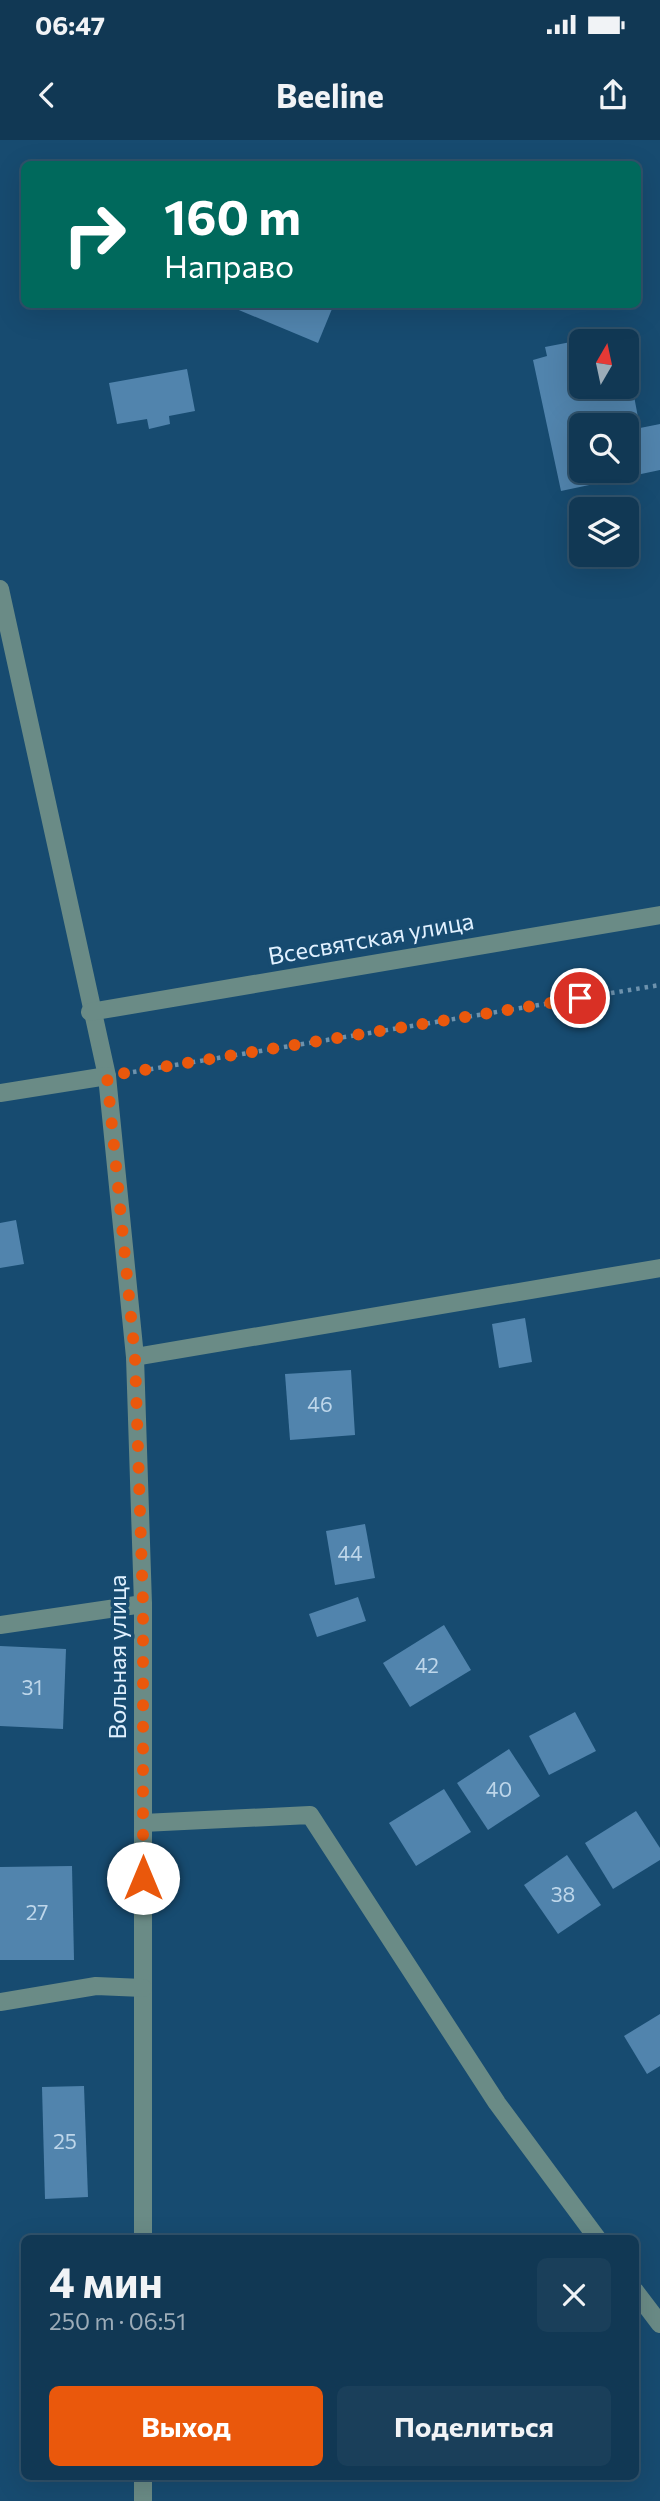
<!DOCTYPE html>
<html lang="ru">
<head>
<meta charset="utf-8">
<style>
	:root { --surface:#113854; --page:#1a3f5a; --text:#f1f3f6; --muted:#9cacb8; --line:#30526b; --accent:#ea580c }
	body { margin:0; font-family:Commissioner,sans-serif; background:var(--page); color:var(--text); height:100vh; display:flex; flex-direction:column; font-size:26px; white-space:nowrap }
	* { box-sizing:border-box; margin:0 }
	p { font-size:23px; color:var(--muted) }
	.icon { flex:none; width:38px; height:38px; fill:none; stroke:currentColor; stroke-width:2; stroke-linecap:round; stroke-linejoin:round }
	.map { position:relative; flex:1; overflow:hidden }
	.drawer { position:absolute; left:21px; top:2095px; width:618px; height:245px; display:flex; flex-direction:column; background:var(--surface); border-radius:10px; box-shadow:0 7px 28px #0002,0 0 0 2px var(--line) }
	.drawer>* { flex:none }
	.banner { position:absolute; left:21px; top:21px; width:620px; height:147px; border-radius:10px; box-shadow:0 7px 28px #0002,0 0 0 2px var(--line); background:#00695c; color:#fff; overflow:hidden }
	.needle { width:46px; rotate:9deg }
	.buttons { position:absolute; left:569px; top:189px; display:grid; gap:14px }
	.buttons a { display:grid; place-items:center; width:70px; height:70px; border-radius:10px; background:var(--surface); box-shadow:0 7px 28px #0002,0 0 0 2px var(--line); font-size:35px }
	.pin { position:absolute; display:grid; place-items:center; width:60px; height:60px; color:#fff; margin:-30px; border:4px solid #fff; border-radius:50%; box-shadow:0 2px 7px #0007 }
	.me { position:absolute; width:77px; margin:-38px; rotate:0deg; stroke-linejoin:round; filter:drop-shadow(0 0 5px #0008) }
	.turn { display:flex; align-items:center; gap:24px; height:147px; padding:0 28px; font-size:32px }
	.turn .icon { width:91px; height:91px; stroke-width:2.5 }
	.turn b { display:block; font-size:49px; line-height:60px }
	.round { display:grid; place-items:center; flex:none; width:74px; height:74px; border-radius:10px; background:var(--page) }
	.head { display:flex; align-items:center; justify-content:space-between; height:119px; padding:0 28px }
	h1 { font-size:42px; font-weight:700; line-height:52px }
	.cta { display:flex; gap:14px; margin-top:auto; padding:14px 28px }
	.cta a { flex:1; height:80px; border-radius:10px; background:var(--accent); color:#fff; font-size:28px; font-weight:700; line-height:80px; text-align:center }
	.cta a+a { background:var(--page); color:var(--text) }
	.status { display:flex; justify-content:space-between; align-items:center; height:49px; padding:0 35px; background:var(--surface); direction:ltr }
	.status svg { height:19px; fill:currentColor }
	header { display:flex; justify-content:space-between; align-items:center; height:91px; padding:0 28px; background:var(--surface); font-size:32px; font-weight:700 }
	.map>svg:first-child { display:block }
</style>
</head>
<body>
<div class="status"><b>06:47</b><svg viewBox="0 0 49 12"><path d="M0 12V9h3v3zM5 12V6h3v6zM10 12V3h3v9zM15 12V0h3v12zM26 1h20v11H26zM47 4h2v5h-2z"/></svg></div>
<header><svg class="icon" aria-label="back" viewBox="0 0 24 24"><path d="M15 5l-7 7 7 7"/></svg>Beeline<svg class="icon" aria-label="share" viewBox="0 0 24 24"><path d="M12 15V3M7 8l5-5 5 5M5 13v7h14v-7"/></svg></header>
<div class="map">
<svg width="660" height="2361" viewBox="0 0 660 2361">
	<rect width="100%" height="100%" fill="#174b70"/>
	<!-- building -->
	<g fill="#5184ad" fill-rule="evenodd">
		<path d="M236 164H334L318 203 234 168Z"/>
		<path d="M576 201 578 208H581V247H605L608 261 634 256 640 288 660 284V330L561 351 533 220 547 216 545 207ZM581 285H626V331H581Z"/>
		<path d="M187 229 195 271 169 276 170 284 149 289 147 279 117 284 109 243Z"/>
		<path d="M16 1080 24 1124 0 1128V1083Z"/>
		<path d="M525 1178 532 1222 499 1228 492 1184Z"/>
		<path d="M351 1230 355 1295 290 1300 285 1234Z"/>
		<path d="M365 1384 375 1438 335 1445 326 1391Z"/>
		<path d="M358 1457 366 1481 317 1497 309 1474Z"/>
		<path d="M444 1485 471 1530 410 1567 383 1523Z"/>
		<path d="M0 1506 66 1509 63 1589 0 1586Z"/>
		<path d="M575 1572 596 1611 549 1635 529 1596Z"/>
		<path d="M509 1609 540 1656 488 1690 457 1643Z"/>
		<path d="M444 1649 471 1692 416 1726 389 1683Z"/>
		<path d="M636 1671 660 1708V1720L613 1749 585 1703Z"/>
		<path d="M567 1715 601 1765 558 1794 524 1745Z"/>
		<path d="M72 1726 74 1820H0V1727Z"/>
		<path d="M660 1874V1926L647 1934 624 1896Z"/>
		<path d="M84 1946 88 2057 45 2059 42 1947Z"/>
	</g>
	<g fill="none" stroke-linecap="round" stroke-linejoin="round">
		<!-- path -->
		<path stroke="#6d92ad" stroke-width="4.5" stroke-dasharray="3.5 5" stroke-linecap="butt" d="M133 932 660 845"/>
		<!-- minor -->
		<g stroke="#6a8b86" stroke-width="18">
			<path d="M0 449 107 936 135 1217 143 1464V2098"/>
			<path d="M90 872 660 775"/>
			<path d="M0 953 107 936"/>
			<path d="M135 1217 660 1128"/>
			<path d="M0 1485 143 1464"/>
			<path d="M143 1683 310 1675 497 1963 597 2098"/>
			<path d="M0 1862 96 1846 143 1848"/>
			<path d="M635 2151 660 2184"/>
			<path d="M143 2336V2361"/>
		</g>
	</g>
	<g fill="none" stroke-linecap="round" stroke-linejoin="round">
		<!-- route -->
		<path stroke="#ea580c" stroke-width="12" stroke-dasharray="0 21.6" d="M143 1738V1464L135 1217 107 936 580 858"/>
	</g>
	<g text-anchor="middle" stroke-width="7" stroke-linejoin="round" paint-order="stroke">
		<!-- number labels -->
		<g font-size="21" fill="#bdd6ea">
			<text x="320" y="1272">46</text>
			<text x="350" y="1421">44</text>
			<text x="427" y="1533">42</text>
			<text x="32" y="1555">31</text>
			<text x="499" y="1657">40</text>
			<text x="563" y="1762">38</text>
			<text x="37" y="1780">27</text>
			<text x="65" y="2009">25</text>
		</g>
		<!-- street labels -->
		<g font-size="24" fill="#e1f1ff" stroke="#174b70">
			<text transform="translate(371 799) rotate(-10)" y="8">Всесвятская улица</text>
			<text transform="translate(118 1517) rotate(-90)" y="8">Вольная улица</text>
		</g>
	</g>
</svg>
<div class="buttons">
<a><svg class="needle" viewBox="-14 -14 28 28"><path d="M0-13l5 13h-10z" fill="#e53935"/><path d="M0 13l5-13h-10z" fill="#9cacb8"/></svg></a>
<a><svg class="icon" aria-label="search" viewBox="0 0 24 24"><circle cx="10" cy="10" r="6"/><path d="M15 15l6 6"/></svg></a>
<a><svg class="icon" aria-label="layers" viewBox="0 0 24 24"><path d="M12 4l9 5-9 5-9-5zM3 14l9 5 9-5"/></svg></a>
</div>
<div class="pin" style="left:580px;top:858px;background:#d93025"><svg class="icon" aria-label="arrive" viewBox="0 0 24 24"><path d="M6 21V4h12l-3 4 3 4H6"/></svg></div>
<svg class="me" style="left:143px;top:1738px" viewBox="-20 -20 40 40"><circle r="19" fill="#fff"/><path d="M0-13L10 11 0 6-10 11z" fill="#ea580c"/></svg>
<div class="banner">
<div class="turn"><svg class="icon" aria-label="right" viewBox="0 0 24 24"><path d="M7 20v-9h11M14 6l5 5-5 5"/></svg><div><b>160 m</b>Направо</div></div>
</div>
<section class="drawer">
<div class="head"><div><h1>4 мин</h1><p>250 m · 06:51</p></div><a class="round"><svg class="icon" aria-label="close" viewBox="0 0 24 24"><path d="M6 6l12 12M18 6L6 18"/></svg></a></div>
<div class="cta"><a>Выход</a><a>Поделиться</a></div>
</section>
</div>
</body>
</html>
